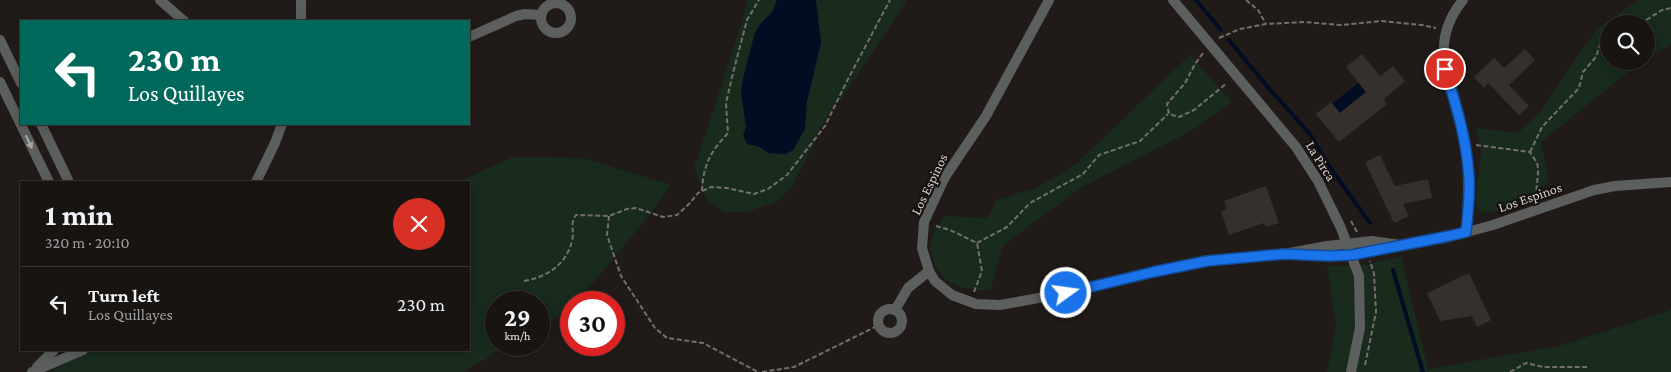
<!DOCTYPE html>
<html lang="en">
<head>
<meta charset="utf-8">
<style>
	:root { --surface:#181412; --page:#211d1b; --text:#f1f3f6; --muted:#9f9e9f; --line:#363332 }
	body { margin:0; font-family:"Crimson Pro",serif; background:var(--page); color:var(--text); height:100vh; display:flex; flex-direction:column; font-size:19px; white-space:nowrap }
	* { box-sizing:border-box; margin:0 }
	p { font-size:16px; color:var(--muted) }
	.icon { flex:none; width:28px; height:28px; fill:none; stroke:currentColor; stroke-width:2; stroke-linecap:round; stroke-linejoin:round }
	.map { position:relative; flex:1; overflow:hidden }
	.sheet { position:absolute; left:20px; top:181px; width:450px; height:170px; display:flex; flex-direction:column; background:var(--surface); border-radius:0px; box-shadow:0 2px 12px #0003,0 0 0 1px var(--line) }
	.sheet>* { flex:none }
	.top-card { position:absolute; left:20px; top:20px; width:450px; height:105px; border-radius:0px; box-shadow:0 2px 12px #0003,0 0 0 1px var(--line); background:#00695c; color:#fff; overflow:hidden }
	.fabs { position:absolute; left:1600px; top:15px; display:grid; gap:10px }
	.fabs a { display:grid; place-items:center; width:55px; height:55px; border-radius:50%; background:var(--surface); box-shadow:0 2px 12px #0003,0 0 0 1px var(--line); font-size:25px }
	.speed { position:absolute; left:485px; top:291px; display:flex; gap:10px; font-size:25px; font-weight:700; text-align:center }
	.speed>* { display:grid; place-content:center; width:65px; height:65px; border-radius:50%; background:var(--surface); box-shadow:0 2px 12px #0003,0 0 0 1px var(--line); line-height:1 }
	.speed small { font-size:12px; font-weight:400 }
	.speed .limit { border:8px solid #d22; background:#fff; color:#111 }
	.pin { position:absolute; display:grid; place-items:center; width:42px; height:42px; color:#fff; margin:-21px; border:2px solid #fff; border-radius:50%; box-shadow:0 1px 5px #0007 }
	.me { position:absolute; width:55px; margin:-28px; rotate:76deg; stroke-linejoin:round; filter:drop-shadow(0 0 4px #0008) }
	.turn { display:flex; align-items:center; gap:18px; height:105px; padding:0 25px; font-size:22px }
	.turn .icon { width:65px; height:65px; stroke-width:2.5 }
	.turn b { display:block; font-size:35px; line-height:42px }
	.round { display:grid; place-items:center; flex:none; width:52px; height:52px; border-radius:26px; background:var(--page) }
	.summary { display:flex; align-items:center; justify-content:space-between; height:85px; padding:0 25px }
	h1 { font-size:30px; font-weight:700; line-height:38px }
	ul { padding:0; list-style:none }
	li { display:flex; align-items:center; gap:15px; height:75px; padding:0 25px; border-top:1px solid var(--line) }
	li div { flex:1 }
	li b { display:block; font-size:19px }
	li em { font-style:normal }
	.map>svg:first-child { display:block }
</style>
</head>
<body>
<div class="map">
<svg width="1671" height="372" viewBox="0 0 1671 372">
	<rect width="100%" height="100%" fill="#201b18"/>
	<!-- green -->
	<g fill="#182b1c">
		<path d="M748 0H907L838 104 841 94 815 137 813 141 815 142 792 186 778 201 747 212H725L707 200 694 168 742 23Z"/>
		<path d="M1638 0H1671V44L1646 59V24H1609V61H1642L1541 142 1549 182 1539 187 1540 197 1489 213 1482 212 1478 209 1476 200 1481 151 1476 128 1518 133 1541 111 1564 75 1598 28Z"/>
		<path d="M1190 55 1232 102 1193 130 1082 187 1003 245 990 291C978 290 963 289 952 283 936 275 927 253 932 236 935 229 941 222 944 216L987 218 997 200 1038 187 1076 164Z"/>
		<path d="M512 157 583 158 671 185 651 213 577 302H571V309L539 328V302H496V345H508L464 372H51L85 350H469V182H458Z"/>
		<path d="M1401 256 1428 369 1559 346 1671 310V372H1327L1336 327 1327 266 1364 265Z"/>
	</g>
	<!-- water -->
	<g fill="#020c23">
		<path d="M777 0H816L821 43 807 101 805 129 793 150 786 154 769 153 757 146 747 144 743 136 746 127 741 93 743 79 754 36 759 25 772 12Z"/>
		<path d="M1359 82 1370 96C1352 100 1349 101 1345 119L1332 104Z"/>
	</g>
	<g fill="none" stroke-linecap="round" stroke-linejoin="round">
		<!-- stream -->
		<g stroke="#020c23" stroke-width="4">
			<path d="M1196 0 1221 30"/>
			<path d="M1229 40 1266 85 1310 134 1331 169 1370 223"/>
			<path d="M1393 270 1423 372"/>
		</g>
	</g>
	<!-- building -->
	<g fill="#35302c">
		<path d="M1525 49 1535 60 1509 85 1529 106 1519 115 1488 83 1484 88 1474 77 1494 58 1504 68Z"/>
		<path d="M1362 54 1380 76 1393 66 1405 81 1384 99 1387 104 1339 142 1316 114 1331 102 1340 113 1366 92 1346 67Z"/>
		<path d="M1380 155 1395 186 1428 179 1432 198 1403 204 1409 216 1394 223 1365 162Z"/>
		<path d="M1266 186 1279 223 1266 227 1264 223 1229 235 1221 212 1227 209 1224 201Z"/>
		<path d="M1469 273 1491 320 1477 327 1472 316 1440 321 1427 293Z"/>
	</g>
	<g fill="none" stroke-linecap="round" stroke-linejoin="round">
		<!-- path -->
		<g stroke="#746f6d" stroke-width="2" stroke-dasharray="5 2.5" stroke-linecap="butt">
			<path d="M1246 0 1258 10 1266 24"/>
			<path d="M1640 24 1662 10 1671 8"/>
			<path d="M1219 38 1240 29 1266 24 1304 22 1341 25 1381 21 1422 25 1436 28"/>
			<path d="M1203 53 1195 64 1185 83 1167 104 1169 114 1179 117 1194 110 1227 83"/>
			<path d="M1476 145 1530 152C1532 155 1535 160 1537 163 1540 174 1535 186 1537 197"/>
			<path d="M1530 152 1542 127 1579 88 1583 72 1596 57 1601 42 1609 36"/>
			<path d="M702 191C703 165 711 151 728 133L726 103 733 73 747 20 759 0"/>
			<path d="M609 216 607 235 621 276 655 328 667 338 703 343 758 372"/>
			<path d="M1351 221 1357 232"/>
			<path d="M936 226 950 230 977 243"/>
			<path d="M977 243 1007 227 1030 203 1083 174 1099 155 1140 141 1168 114"/>
			<path d="M524 281C547 277 566 265 572 241 575 230 569 225 576 215L609 216 627 209 636 208 663 217 677 215 690 203 698 193 711 187 727 188 754 194 768 189 787 175 825 126 847 81 890 0"/>
			<path d="M974 292 982 271 977 243"/>
			<path d="M1365 365 1376 312 1374 274 1370 261"/>
			<path d="M762 372 794 367 879 325"/>
			<path d="M1510 372 1526 363 1543 367H1587"/>
		</g>
		<!-- street -->
		<g stroke="#5c5f5e" stroke-width="10">
			<path d="M160 0 184 21"/>
			<path d="M301 0V21"/>
			<path d="M1049 0 986 116 945 177 924 222 922 248 929 271 935 281 952 295 976 304 1000 305 1066 293 1153 272 1207 261 1284 254 1327 246 1372 241 1400 245"/>
			<path d="M1173 0 1296 147 1318 181 1341 228 1359 276 1360 328 1351 372"/>
			<path d="M1463 0C1422 50 1458 93 1466 147 1470 175 1468 203 1466 232"/>
			<circle cx="556" cy="18" r="15"/>
			<path d="M469 37 516 16 525 14 540 15"/>
			<path d="M0 40 21 83"/>
			<path d="M0 82 49 182"/>
			<path d="M41 124 69 182"/>
			<path d="M256 182 275 143 282 124"/>
			<path d="M1302 255 1329 256 1352 255 1449 237 1493 225 1594 190 1615 186 1671 182"/>
			<circle cx="890" cy="321" r="12"/>
			<path d="M895 310 908 288 929 271"/>
			<path d="M37 367 54 350"/>
			<path d="M32 372 83 350"/>
		</g>
	</g>
	<!-- one-way arrows -->
	<defs><path id="oneway-solid" d="M-6-.8H1V-3.2L6.5 0L1 3.2V.8H-6Z" transform="scale(1.25)"/></defs>
	<use fill="#aba9a7" href="#oneway-solid" transform="translate(29 142) rotate(64)"/>
	<g fill="none" stroke-linecap="round" stroke-linejoin="round">
		<defs>
			<path id="route" d="M1066 293 1153 272 1207 261 1284 254 1329 256 1352 255 1449 236 1466 232C1468 214 1470 196 1469 178 1467 140 1456 105 1445 69"/>
		</defs>
		<!-- route casing -->
		<use href="#route" stroke="#114b97" stroke-width="12"/>
		<!-- route -->
		<use href="#route" stroke="#1a73e8" stroke-width="9"/>
	</g>
	<g text-anchor="middle" stroke-width="4.5" stroke-linejoin="round" paint-order="stroke">
		<!-- street labels -->
		<g font-size="14" fill="#d5d1cf" stroke="#171210">
			<text transform="translate(1321 161) rotate(58)" y="5">La Pirca</text>
			<text transform="translate(929 184) rotate(-64)" y="5">Los Espinos</text>
			<text transform="translate(1530 197) rotate(-19)" y="5">Los Espinos</text>
		</g>
	</g>
</svg>
<div class="fabs">
<a><svg class="icon" aria-label="search" viewBox="0 0 24 24"><circle cx="10" cy="10" r="6"/><path d="M15 15l6 6"/></svg></a>
</div>
<div class="speed"><div>29<small>km/h</small></div><div class="limit">30</div></div>
<div class="pin" style="left:1445px;top:69px;background:#d93025"><svg class="icon" aria-label="arrive" viewBox="0 0 24 24"><path d="M6 21V4h12l-3 4 3 4H6"/></svg></div>
<svg class="me" style="left:1066px;top:293px" viewBox="-20 -20 40 40"><circle r="17" fill="#1a73e8" stroke="#fff" stroke-width="3"/><path d="M0-11L8 9 0 5-8 9z" fill="#fff"/></svg>
<div class="top-card">
<div class="turn"><svg class="icon" aria-label="left" viewBox="0 0 24 24"><path d="M17 20v-9H6M10 6l-5 5 5 5"/></svg><div><b>230 m</b>Los Quillayes</div></div>
</div>
<section class="sheet">
<div class="summary"><div><h1>1 min</h1><p>320 m · 20:10</p></div><a class="round" style="background:#d93025;color:#fff"><svg class="icon" aria-label="close" viewBox="0 0 24 24"><path d="M6 6l12 12M18 6L6 18"/></svg></a></div>
<ul>
<li><svg class="icon" aria-label="left" viewBox="0 0 24 24"><path d="M17 20v-9H6M10 6l-5 5 5 5"/></svg><div><b>Turn left</b><p>Los Quillayes</p></div><em>230 m</em></li>
</ul>
</section>
</div>
</body>
</html>
